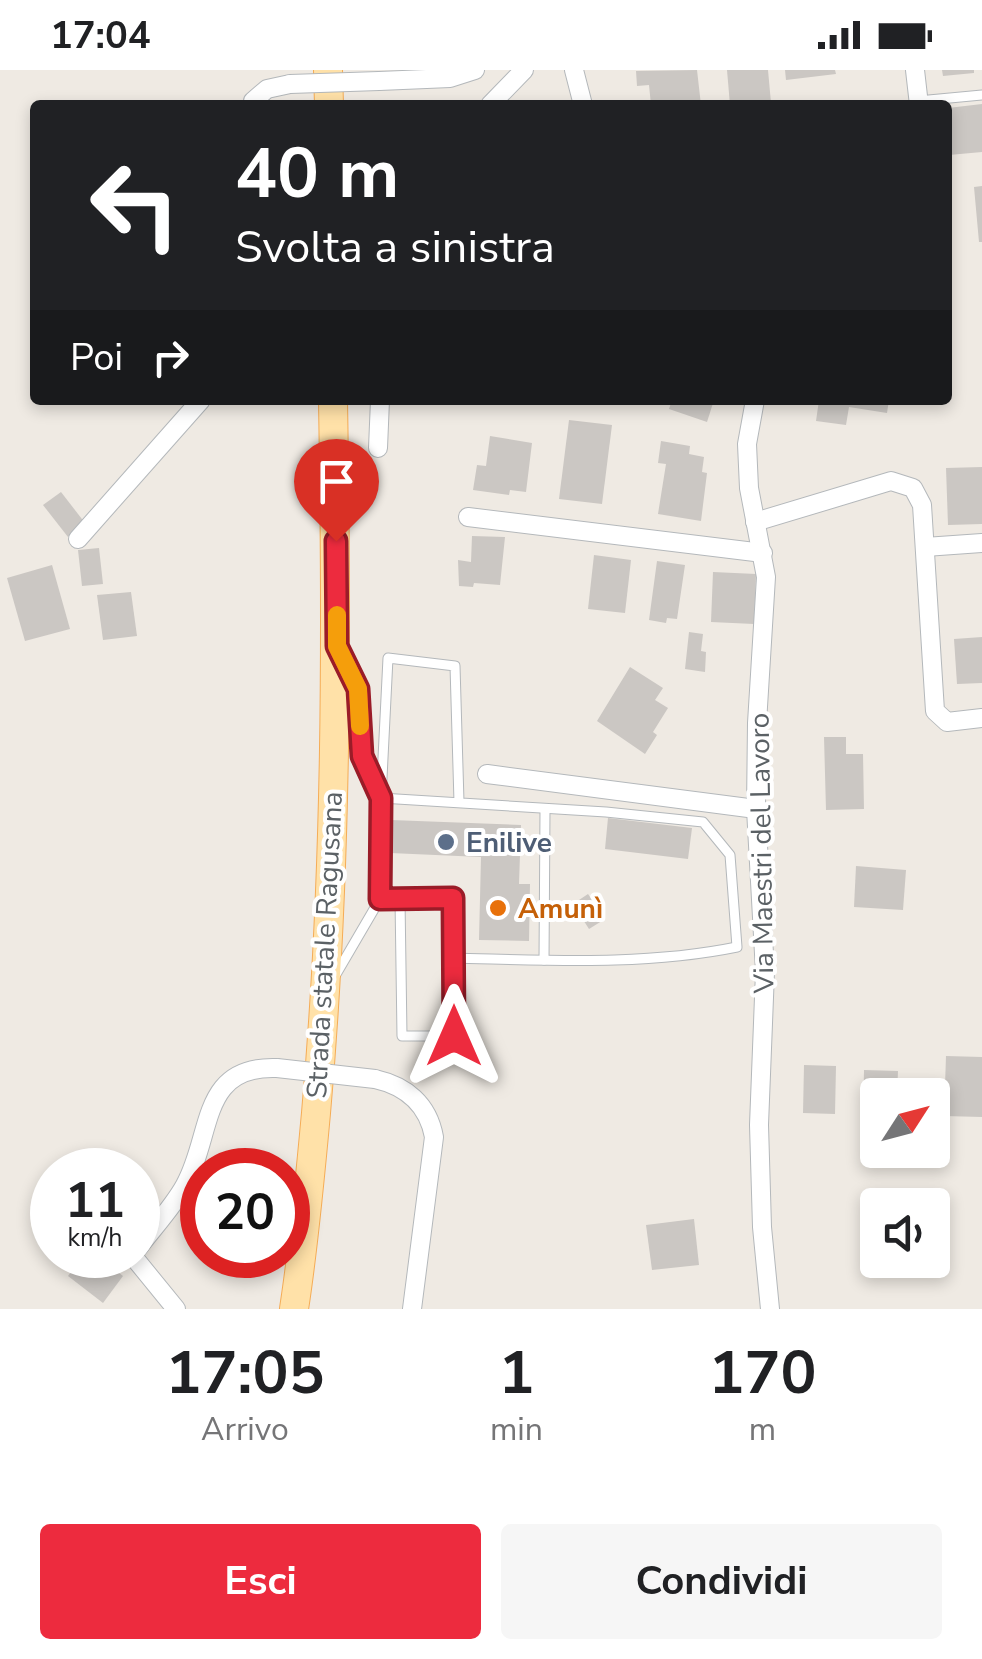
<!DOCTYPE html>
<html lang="it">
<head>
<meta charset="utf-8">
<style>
	:root { --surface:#fff; --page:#f6f6f6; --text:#202124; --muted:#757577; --accent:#ed2b3e }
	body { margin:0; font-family:"Nunito Sans",sans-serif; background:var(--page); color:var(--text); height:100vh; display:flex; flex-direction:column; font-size:38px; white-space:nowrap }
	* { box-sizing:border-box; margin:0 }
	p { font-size:32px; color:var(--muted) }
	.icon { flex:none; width:55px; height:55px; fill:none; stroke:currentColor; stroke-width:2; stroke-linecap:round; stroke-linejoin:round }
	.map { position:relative; height:1239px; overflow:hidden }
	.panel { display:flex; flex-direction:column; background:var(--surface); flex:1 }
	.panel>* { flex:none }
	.banner { position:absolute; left:30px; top:30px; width:922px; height:305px; border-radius:10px; box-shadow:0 5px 15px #0003; background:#202124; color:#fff; overflow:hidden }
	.needle { width:65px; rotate:54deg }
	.controls { position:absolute; left:860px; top:1008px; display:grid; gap:20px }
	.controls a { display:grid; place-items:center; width:90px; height:90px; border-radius:10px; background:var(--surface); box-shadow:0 5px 15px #0003; font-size:50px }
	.speed { position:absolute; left:30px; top:1078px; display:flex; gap:20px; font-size:50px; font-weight:700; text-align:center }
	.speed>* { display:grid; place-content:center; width:130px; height:130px; border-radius:50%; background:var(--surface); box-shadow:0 5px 15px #0003; line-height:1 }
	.speed small { font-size:25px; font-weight:400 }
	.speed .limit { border:15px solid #d22; background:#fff; color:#111 }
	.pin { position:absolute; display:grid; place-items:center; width:85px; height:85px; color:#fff; margin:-102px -42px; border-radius:50% 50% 50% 0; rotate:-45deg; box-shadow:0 0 10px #0007 }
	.pin .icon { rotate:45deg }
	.me { position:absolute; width:110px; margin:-55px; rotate:0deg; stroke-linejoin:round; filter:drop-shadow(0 0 8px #0008) }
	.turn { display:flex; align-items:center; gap:35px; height:210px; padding:0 40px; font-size:45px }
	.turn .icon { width:130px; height:130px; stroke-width:2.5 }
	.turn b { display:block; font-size:70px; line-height:85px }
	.then { display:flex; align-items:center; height:95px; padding:0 40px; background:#0003; gap:20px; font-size:38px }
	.eta { display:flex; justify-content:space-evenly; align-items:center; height:170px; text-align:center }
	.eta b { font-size:60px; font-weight:700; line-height:70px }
	.action { display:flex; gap:20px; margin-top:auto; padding:20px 40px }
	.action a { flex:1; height:115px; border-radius:10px; background:var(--accent); color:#fff; font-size:40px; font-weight:700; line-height:115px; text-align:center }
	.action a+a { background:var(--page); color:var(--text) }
	.status { display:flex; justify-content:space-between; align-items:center; height:70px; padding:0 50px; background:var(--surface); direction:ltr }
	.status svg { height:28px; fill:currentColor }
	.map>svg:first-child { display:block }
</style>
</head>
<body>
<div class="status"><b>17:04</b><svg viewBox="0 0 49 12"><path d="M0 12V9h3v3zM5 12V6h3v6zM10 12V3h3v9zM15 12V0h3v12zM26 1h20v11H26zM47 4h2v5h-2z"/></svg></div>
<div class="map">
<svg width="982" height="1239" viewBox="0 0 982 1239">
	<rect width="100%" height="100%" fill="#efeae3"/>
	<!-- building -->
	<g fill="#cbc7c3">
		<path d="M697 0 701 35H688L687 31 677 30 651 35 649 15 637 16 636 1Z"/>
		<path d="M727 0H768L771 33 730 35Z"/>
		<path d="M785 0H835L836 4 786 10Z"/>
		<path d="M942 0H974V3L943 6Z"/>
		<path d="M982 34V82L949 85 948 38Z"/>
		<path d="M982 116V172H979L974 117Z"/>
		<path d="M672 330H714L707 352 669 339Z"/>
		<path d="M819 330H889L887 343 849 337 846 355 816 351Z"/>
		<path d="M569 350 612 355 602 434 559 429Z"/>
		<path d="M490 366 532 373 526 422 510 420 509 425 473 420 477 395 486 396Z"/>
		<path d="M661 371 690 376 689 384 704 387 702 402 707 403 701 451 658 444 666 394 658 393Z"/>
		<path d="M982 397V454L948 455 946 398Z"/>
		<path d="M61 422 85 453 68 467 43 435Z"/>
		<path d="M472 466 505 467 500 515 474 513 473 517 459 516 458 490 471 492Z"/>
		<path d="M99 478 103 514 82 516 78 480Z"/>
		<path d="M594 485 631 490 625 543 588 539Z"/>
		<path d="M657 491 685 495 677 549 667 548 666 553 649 550Z"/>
		<path d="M52 495 70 559 25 571 7 508Z"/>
		<path d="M713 502 756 504 754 554 711 552Z"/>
		<path d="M131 522 137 566 103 570 97 525Z"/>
		<path d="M689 562 703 564 701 581 706 582 705 602 685 599Z"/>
		<path d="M982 567V613L957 614 954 569Z"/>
		<path d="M630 597 663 618 655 630 668 638 653 662 657 665 645 684 597 651Z"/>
		<path d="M824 667H846V684H863L864 739 826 740Z"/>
		<path d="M608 748 692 758 688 789 605 779Z"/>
		<path d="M391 750 521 755 519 814H530L529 871 479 870 481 787 390 783Z"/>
		<path d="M856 796 906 800 903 840 854 837Z"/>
		<path d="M588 824 605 849 589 859 573 834Z"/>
		<path d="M946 986 982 987V1047L944 1046Z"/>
		<path d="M804 995 836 996 835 1044 803 1043Z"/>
		<path d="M864 1000 898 1001 897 1025H878V1054L863 1053Z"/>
		<path d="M694 1149 699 1195 652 1200 646 1155Z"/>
		<path d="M84 1185H96L123 1206 103 1233 68 1206Z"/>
	</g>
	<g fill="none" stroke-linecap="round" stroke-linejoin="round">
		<defs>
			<g id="lane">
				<path d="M918 31 982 25"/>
				<path d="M380 829H453L454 966H402L400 829"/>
				<path d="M453 888C547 890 644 896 737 877L730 785 703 752 606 742 381 728 388 588 455 596 459 732"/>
				<path d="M544 890 545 740"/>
				<path d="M335 906 380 829 381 728 362 686 358 619 344 591"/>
			</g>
			<g id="street">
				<path d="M574 0 583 35"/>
				<path d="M915 0 919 35"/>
				<path d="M379 11 450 8 475 0"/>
				<path d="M254 35 253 31 267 19 290 14"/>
				<path d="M490 35 524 0"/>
				<path d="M755 330 747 374 749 418 766 507 757 653 756 739 765 902 759 1055 762 1157 770 1239"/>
				<path d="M378 378 380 330"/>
				<path d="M468 447 763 483"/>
				<path d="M755 452 891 411 913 418 922 435 935 641 947 652 982 648"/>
				<path d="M78 469 201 330"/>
				<path d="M925 477 982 473"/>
				<path d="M487 704 756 739"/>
				<path d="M375 1009C406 1016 428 1034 434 1067L412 1239"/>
				<path d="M138 1178C153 1158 173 1137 185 1115 213 1065 199 995 277 998"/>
				<path d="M132 1185 176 1239"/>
			</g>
			<g id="primary">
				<path d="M328 0 329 35"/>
				<path d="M294 1239C304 1174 310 1109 316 1043 337 806 337 568 333 330"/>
			</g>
		</defs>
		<!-- lane casing -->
		<use href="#lane" stroke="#b4b8bb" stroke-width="11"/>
		<!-- street casing -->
		<use href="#street" stroke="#b4b8bb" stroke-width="20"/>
		<!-- primary casing -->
		<use href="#primary" stroke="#f5ac56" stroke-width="30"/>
		<!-- lane -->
		<use href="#lane" stroke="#fff" stroke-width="9"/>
		<!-- street -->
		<use href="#street" stroke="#fff" stroke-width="18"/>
		<!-- primary -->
		<use href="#primary" stroke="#ffe1a8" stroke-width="28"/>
		<defs>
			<g id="street-bridge">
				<path d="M290 14 379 11"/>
				<path d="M277 998 375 1009"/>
			</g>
		</defs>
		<!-- street-bridge casing -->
		<use href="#street-bridge" stroke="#b4b8bb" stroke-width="20" stroke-linecap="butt"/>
		<!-- street-bridge -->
		<use href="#street-bridge" stroke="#fff" stroke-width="18"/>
	</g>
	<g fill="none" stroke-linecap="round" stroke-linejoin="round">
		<defs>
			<path id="route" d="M336 471 337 576 358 619 362 686 381 728 380 829 453 828 454 966"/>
		</defs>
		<!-- route casing -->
		<use href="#route" stroke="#9a1c28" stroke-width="25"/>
		<!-- route -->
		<use href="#route" stroke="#ed2b3e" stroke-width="18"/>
		<!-- slow -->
		<path stroke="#f59e0b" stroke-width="18" d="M337 545V576L358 619 360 656"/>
	</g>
	<!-- markers -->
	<circle fill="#5c6f8a" stroke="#fff" stroke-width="4" cx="446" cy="772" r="10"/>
	<circle fill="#e8710a" stroke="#fff" stroke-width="4" cx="498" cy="838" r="10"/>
	<g text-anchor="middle" stroke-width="8" stroke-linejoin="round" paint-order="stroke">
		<!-- service labels -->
		<g font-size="28" font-weight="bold" fill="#4e5e75" stroke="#fff" text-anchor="start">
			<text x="466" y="782">Enilive</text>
		</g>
		<!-- street labels -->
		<g font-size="28" fill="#5b6165" stroke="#fff">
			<text transform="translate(761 783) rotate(-91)" y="10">Via Maestri del Lavoro</text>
			<text transform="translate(324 875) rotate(-87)" y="10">Strada statale Ragusana</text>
		</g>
		<!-- food labels -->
		<g font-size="28" font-weight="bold" fill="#c56008" stroke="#fff" text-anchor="start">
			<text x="518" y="848">Amunì</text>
		</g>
	</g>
</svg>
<div class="controls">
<a><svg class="needle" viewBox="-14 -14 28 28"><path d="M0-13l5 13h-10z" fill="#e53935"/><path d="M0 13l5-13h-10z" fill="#757577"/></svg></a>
<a><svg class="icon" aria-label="sound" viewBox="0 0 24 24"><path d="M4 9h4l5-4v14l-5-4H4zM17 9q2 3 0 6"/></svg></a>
</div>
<div class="speed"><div>11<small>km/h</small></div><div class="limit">20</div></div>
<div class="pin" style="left:336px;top:471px;background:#d93025"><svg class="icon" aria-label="arrive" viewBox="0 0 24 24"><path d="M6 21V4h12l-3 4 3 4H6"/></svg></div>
<svg class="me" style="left:454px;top:966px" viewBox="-20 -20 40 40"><path d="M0-17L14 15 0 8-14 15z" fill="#ed2b3e" stroke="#fff" stroke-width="4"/></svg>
<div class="banner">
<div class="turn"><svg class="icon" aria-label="left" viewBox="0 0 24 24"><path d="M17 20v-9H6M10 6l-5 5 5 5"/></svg><div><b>40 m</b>Svolta a sinistra</div></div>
<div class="then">Poi<svg class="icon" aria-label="right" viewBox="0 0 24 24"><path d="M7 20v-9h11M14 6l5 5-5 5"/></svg></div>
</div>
</div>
<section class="panel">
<div class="eta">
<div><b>17:05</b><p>Arrivo</p></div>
<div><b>1</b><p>min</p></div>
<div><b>170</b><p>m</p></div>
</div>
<div class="action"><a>Esci</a><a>Condividi</a></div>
</section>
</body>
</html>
